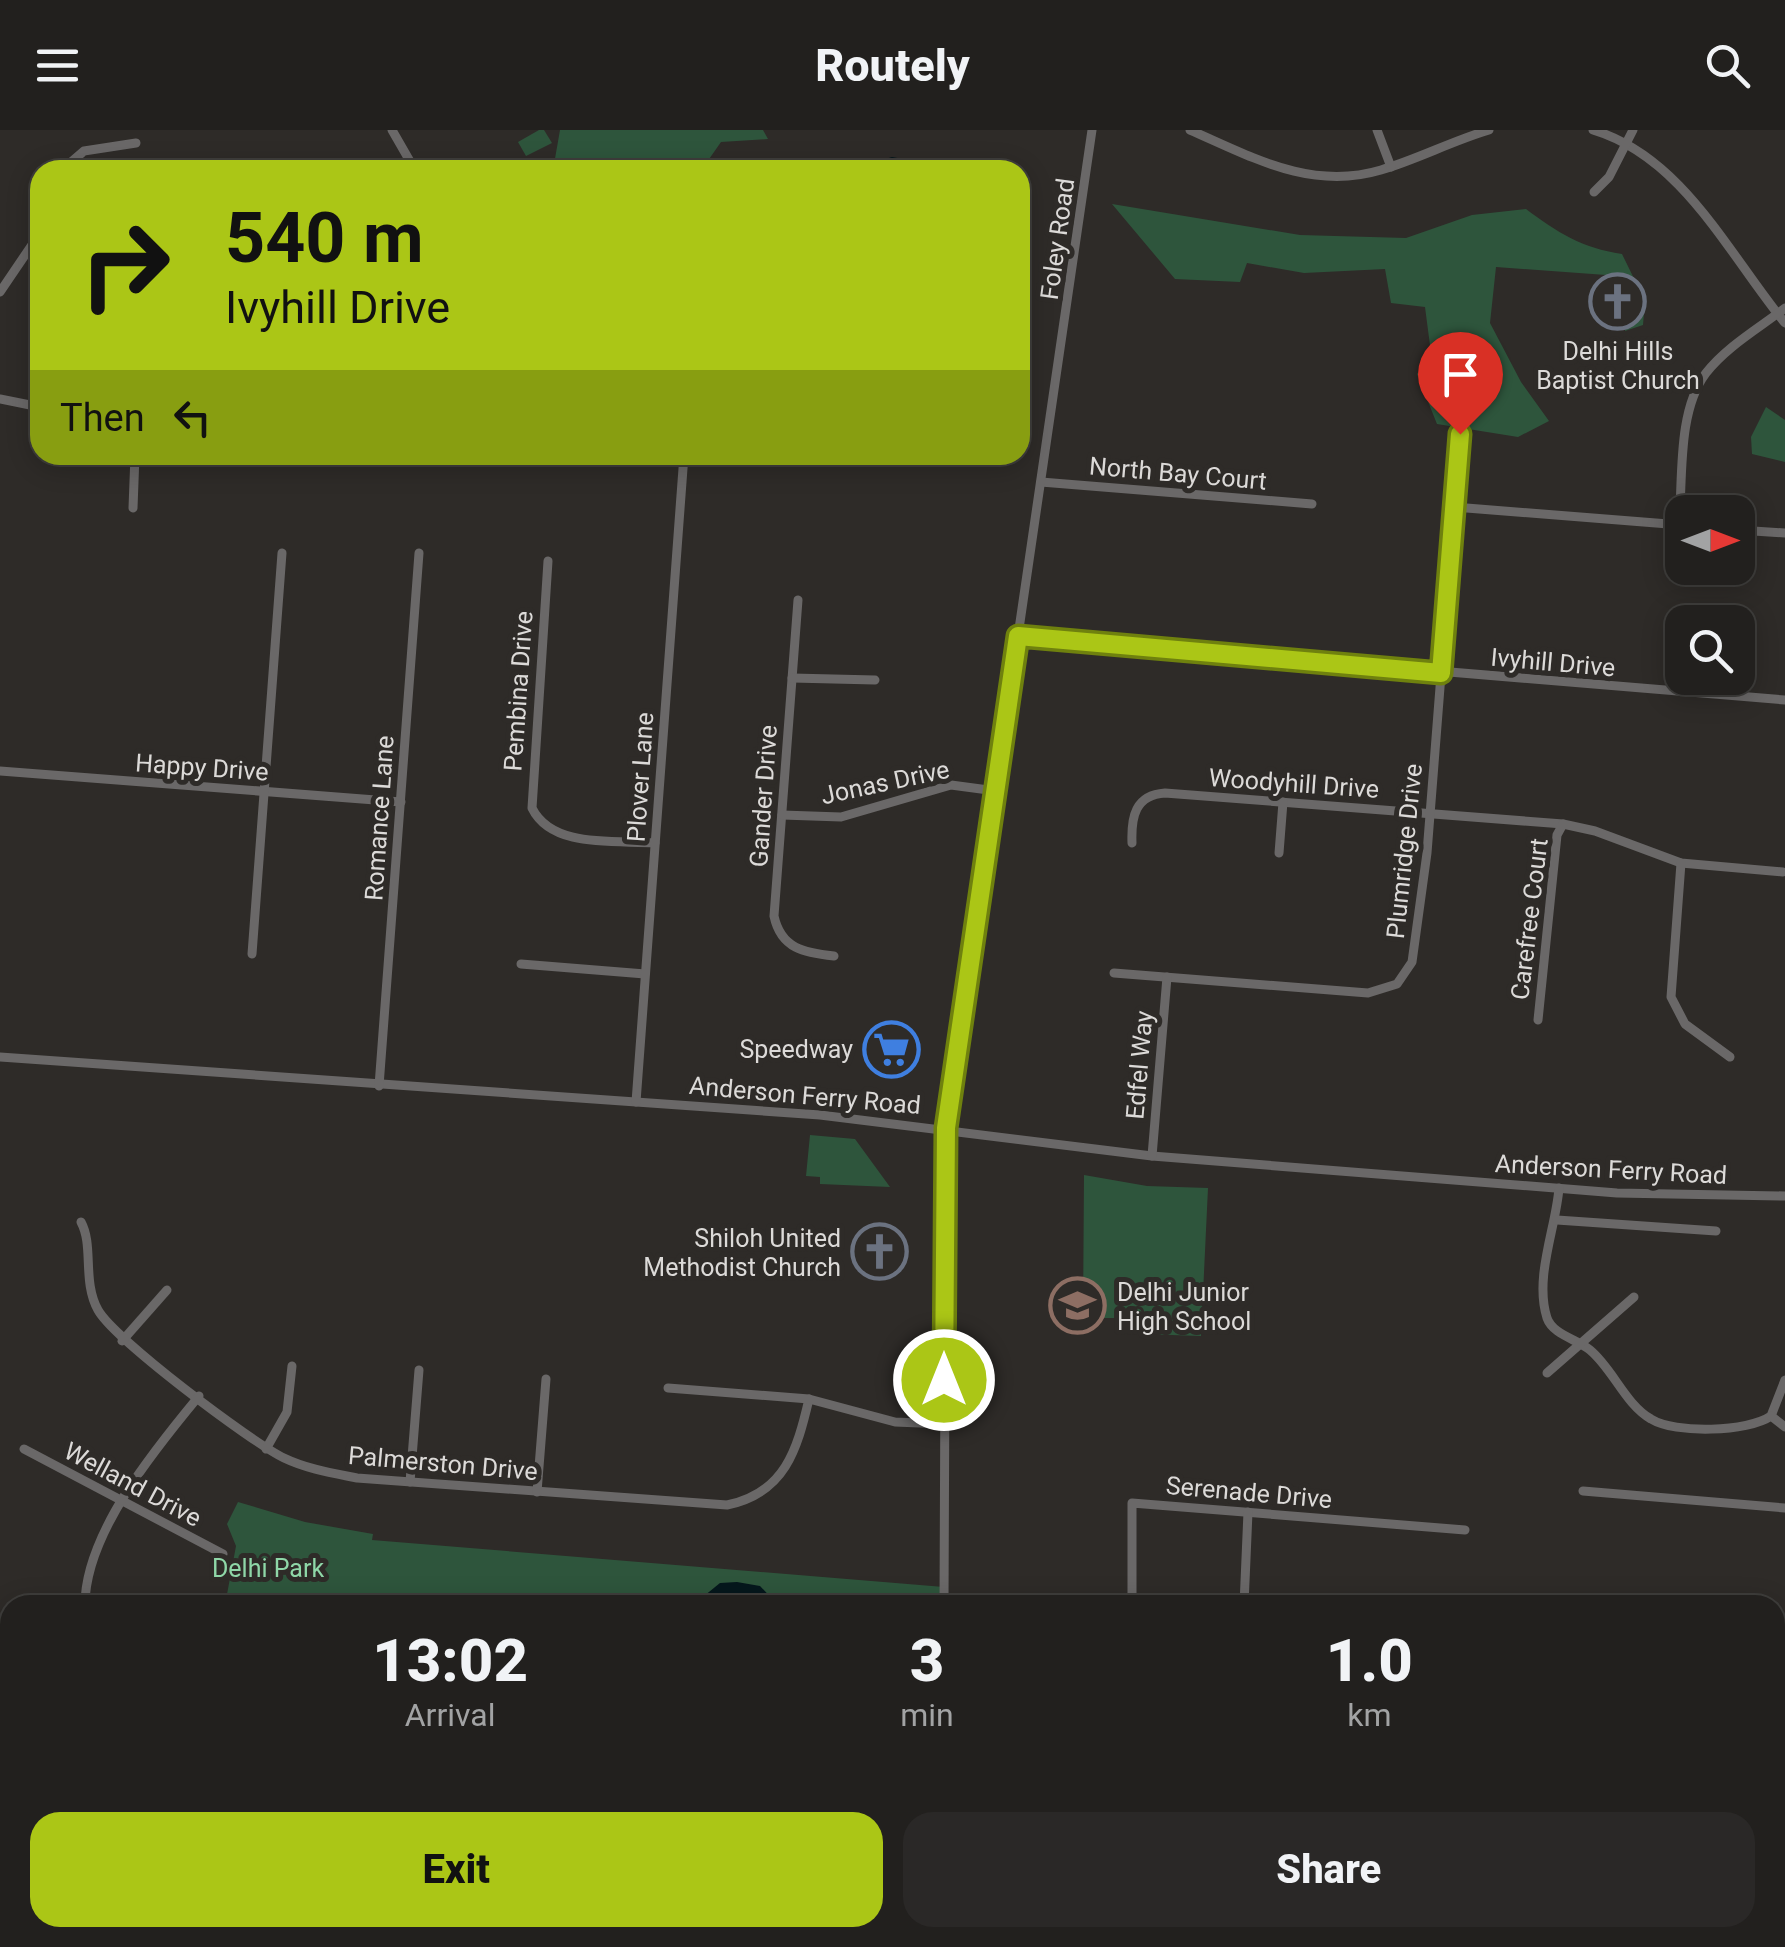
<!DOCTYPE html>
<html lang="en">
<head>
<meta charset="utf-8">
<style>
	:root { --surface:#22201e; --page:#2a2827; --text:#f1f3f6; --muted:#a2a3a4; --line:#3f3e3c; --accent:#abc616 }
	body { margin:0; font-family:Roboto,sans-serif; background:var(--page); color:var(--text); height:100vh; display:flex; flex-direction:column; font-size:38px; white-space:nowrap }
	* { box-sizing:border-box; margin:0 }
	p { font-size:32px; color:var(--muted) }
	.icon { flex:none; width:55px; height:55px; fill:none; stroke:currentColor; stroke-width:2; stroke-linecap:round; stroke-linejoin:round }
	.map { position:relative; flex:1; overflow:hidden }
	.sheet { position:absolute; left:0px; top:1465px; width:1785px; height:352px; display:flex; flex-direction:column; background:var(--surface); border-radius:30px 30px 0 0; box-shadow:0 5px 25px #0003,0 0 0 2px var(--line) }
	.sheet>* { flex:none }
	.guide { position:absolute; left:30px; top:30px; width:1000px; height:305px; border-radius:30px; box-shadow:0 5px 25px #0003,0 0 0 2px var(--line); background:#abc616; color:#111; overflow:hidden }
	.needle { width:65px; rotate:90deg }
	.tools { position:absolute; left:1665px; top:365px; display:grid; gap:20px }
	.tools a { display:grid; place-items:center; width:90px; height:90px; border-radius:20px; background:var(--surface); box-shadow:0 5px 25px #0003,0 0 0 2px var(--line); font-size:50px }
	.pin { position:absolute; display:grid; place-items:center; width:85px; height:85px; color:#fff; margin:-102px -42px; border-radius:50% 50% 50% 0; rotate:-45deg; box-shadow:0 0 10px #0007 }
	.pin .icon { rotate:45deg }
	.me { position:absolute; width:110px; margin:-55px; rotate:0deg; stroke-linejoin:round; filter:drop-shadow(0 0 8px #0008) }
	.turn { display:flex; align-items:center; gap:35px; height:210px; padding:0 30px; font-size:45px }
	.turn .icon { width:130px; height:130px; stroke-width:2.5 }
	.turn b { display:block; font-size:70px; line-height:85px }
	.then { display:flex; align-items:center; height:95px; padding:0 30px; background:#0003; gap:20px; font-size:38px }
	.eta { display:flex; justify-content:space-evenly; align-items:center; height:170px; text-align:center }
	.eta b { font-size:60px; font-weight:800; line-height:70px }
	.cta { display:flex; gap:20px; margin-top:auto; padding:20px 30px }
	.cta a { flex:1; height:115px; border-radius:30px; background:var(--accent); color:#111; font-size:40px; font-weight:800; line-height:115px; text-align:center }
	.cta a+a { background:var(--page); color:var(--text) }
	header { display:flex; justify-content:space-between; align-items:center; height:130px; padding:0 30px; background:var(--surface); font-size:45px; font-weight:800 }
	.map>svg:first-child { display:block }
</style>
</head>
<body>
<header><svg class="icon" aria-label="menu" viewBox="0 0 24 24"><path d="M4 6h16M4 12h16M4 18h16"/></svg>Routely<svg class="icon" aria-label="search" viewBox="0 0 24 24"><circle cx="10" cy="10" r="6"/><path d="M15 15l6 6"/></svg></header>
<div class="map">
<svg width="1785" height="1817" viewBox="0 0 1785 1817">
	<rect width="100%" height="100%" fill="#2e2b28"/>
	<!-- green -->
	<g fill="#2e553c">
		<path d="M539 0H544L552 13 526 26 518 12Z"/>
		<path d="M560 0H763L768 9 721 12 707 32 706 40H553Z"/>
		<path d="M1112 74 1300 105 1406 108 1472 85 1526 79C1558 103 1582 118 1622 124L1645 171 1643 195 1625 201 1627 166 1606 145 1496 137 1490 193 1521 252 1549 291 1518 307 1437 294 1417 244 1431 223 1425 177 1391 173 1385 139 1304 143 1247 133 1240 152 1175 149Z"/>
		<path d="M1766 277 1785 290V332L1752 324 1751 307Z"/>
		<path d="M810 1005 855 1009 890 1057 820 1054V1047L806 1046Z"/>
		<path d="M1084 1045 1147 1056 1208 1058 1201 1206 1142 1204V1188H1083Z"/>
		<path d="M238 1372 305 1392 373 1404 372 1410 944 1457V1475H225L236 1416 227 1394Z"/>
		<path d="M0 1703 10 1704V1808H809V1817H459L230 1810 229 1817H0Z"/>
		<path d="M1775 1765 1785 1767V1817H1666L1667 1808H1775Z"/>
	</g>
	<!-- water -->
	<g fill="#05171c">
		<path d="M892 27 914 31 913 40H871L875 32Z"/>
		<path d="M737 1452 760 1456 778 1475H693L720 1453Z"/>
	</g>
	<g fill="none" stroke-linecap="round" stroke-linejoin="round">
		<!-- minor -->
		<g stroke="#6a6868" stroke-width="9">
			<path d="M392 0 415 40"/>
			<path d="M1190 0C1252 27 1311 61 1381 40 1418 29 1452 11 1489 0"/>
			<path d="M1377 0 1391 37"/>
			<path d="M1593 0C1683 27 1729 125 1785 193"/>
			<path d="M62 40 84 21 136 13"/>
			<path d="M1594 62 1609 47 1633 0"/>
			<path d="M0 162 40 103"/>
			<path d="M0 269 40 277"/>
			<path d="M1041 352 1312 374"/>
			<path d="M1454 377 1681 395"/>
			<path d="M133 378 135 325"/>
			<path d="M1679 395C1683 349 1677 281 1706 243 1726 217 1759 198 1785 178"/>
			<path d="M1738 400 1785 403"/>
			<path d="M548 431 532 678C552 719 616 710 655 713"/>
			<path d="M798 470 774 786C781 819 805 823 834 826"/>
			<path d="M1018 506 1785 570"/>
			<path d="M792 548 875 550"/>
			<path d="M0 641 401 672"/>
			<path d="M782 685 841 687 951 655 996 661"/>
			<path d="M1132 713C1131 687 1135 665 1165 663L1563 694 1595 701 1681 733 1783 742"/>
			<path d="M1279 723 1283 672"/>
			<path d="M1681 733 1671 867 1685 894 1730 927"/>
			<path d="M252 824 282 423"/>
			<path d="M521 834 645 844"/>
			<path d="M1114 843 1368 863 1397 854 1412 832 1427 723 1460 303"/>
			<path d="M1538 890 1557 705 1563 694"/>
			<path d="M0 927 820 985 1152 1026 1617 1063 1785 1066"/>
			<path d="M379 956 419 423"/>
			<path d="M636 972 684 325"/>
			<path d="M1152 1026 1167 847"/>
			<path d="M1559 1058C1556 1098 1534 1147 1547 1188 1553 1205 1577 1209 1590 1220 1613 1239 1625 1274 1651 1289 1675 1304 1748 1302 1771 1286L1785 1250"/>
			<path d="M1557 1090 1716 1101"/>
			<path d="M81 1092C94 1116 82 1151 98 1180 114 1209 251 1312 284 1328 307 1339 332 1343 357 1348L727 1375C785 1363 797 1320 809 1269"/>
			<path d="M122 1211 167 1160"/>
			<path d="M1547 1243 1634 1167"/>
			<path d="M668 1258 809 1269 895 1292 944 1294"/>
			<path d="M1771 1286 1785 1297"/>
			<path d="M24 1319 223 1424"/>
			<path d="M266 1319 287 1282 292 1236"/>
			<path d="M410 1352 419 1240"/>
			<path d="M1583 1361 1785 1378"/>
			<path d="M537 1362 546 1249"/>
			<path d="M85 1475C85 1404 155 1319 199 1266"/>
			<path d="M944 1475 946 998 1092 0"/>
			<path d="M1132 1475V1373L1465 1400"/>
			<path d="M1244 1475 1248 1382"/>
			<path d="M1775 1500H1785"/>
			<path d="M1775 1737 1785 1618"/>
			<path d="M1543 1808 1659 1817"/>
			<path d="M943 1817V1808"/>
		</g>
	</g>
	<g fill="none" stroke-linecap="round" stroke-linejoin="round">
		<defs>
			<path id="route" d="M944 1250 946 998 1018 506 1441 543 1460 304"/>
		</defs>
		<!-- route casing -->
		<use href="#route" stroke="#6f810e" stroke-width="25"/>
		<!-- route -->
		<use href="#route" stroke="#abc616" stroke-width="18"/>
	</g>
	<!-- icons -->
	<defs>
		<symbol id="church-ring" viewBox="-11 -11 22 22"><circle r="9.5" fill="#2e2b28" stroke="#6b7280" stroke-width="1.5"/><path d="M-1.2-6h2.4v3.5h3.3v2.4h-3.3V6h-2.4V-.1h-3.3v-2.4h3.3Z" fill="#6b7280"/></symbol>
		<symbol id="supermarket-ring" viewBox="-11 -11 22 22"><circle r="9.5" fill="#2e2b28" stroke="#3f7fe0" stroke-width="1.5"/><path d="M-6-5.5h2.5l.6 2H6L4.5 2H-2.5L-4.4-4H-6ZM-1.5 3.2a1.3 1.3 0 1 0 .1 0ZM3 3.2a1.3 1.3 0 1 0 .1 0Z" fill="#3f7fe0"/></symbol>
		<symbol id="school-ring" viewBox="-11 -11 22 22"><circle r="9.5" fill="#2e2b28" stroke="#8d6e63" stroke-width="1.5"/><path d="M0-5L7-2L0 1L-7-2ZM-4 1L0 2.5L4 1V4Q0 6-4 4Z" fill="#8d6e63"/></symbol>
	</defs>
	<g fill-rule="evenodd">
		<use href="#church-ring" x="1586" y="140" width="63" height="63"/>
		<use href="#supermarket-ring" x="860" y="888" width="63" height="63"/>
		<use href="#church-ring" x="848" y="1090" width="63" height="63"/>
		<use href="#school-ring" x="1046" y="1144" width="63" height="63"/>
	</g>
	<g text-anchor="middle" stroke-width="10" stroke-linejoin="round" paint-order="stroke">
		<!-- street labels -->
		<g font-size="25" fill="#dcdad8" stroke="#2e2b28">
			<text transform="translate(1057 109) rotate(-82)" y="9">Foley Road</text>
			<text transform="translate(1178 343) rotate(5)" y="9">North Bay Court</text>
			<text transform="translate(1553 532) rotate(5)" y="9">Ivyhill Drive</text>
			<text transform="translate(518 561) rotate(-86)" y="9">Pembina Drive</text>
			<text transform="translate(202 637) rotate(4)" y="9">Happy Drive</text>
			<text transform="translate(640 647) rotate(-86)" y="9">Plover Lane</text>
			<text transform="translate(885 652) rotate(-12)" y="9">Jonas Drive</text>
			<text transform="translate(1294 653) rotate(4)" y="9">Woodyhill Drive</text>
			<text transform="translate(763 666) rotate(-86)" y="9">Gander Drive</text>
			<text transform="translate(379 688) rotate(-86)" y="9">Romance Lane</text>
			<text transform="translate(1404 721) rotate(-84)" y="9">Plumridge Drive</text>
			<text transform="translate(1529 789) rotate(-83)" y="9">Carefree Court</text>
			<text transform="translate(1139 935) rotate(-85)" y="9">Edfel Way</text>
			<text transform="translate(805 965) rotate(5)" y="9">Anderson Ferry Road</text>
			<text transform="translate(1611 1039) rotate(3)" y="9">Anderson Ferry Road</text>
			<text transform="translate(443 1333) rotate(5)" y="9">Palmerston Drive</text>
			<text transform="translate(133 1354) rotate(28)" y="9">Welland Drive</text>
			<text transform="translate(1249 1362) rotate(5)" y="9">Serenade Drive</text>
		</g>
		<!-- poi labels -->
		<g font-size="25" fill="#dcdad8" stroke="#2e2b28" text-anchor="end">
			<text x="1618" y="230" text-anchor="middle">Delhi Hills<tspan x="1618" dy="29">Baptist Church</tspan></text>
			<text x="853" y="928">Speedway</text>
			<text x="841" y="1117">Shiloh United<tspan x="841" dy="29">Methodist Church</tspan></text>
			<text x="1117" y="1171" text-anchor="start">Delhi Junior<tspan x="1117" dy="29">High School</tspan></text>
		</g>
		<!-- park labels -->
		<g font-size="25" fill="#8fd7a8" stroke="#2e2b28">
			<text x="268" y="1447">Delhi Park</text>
		</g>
	</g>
</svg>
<div class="tools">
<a><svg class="needle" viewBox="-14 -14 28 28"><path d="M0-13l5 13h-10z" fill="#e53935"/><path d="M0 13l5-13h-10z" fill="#a2a3a4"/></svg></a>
<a><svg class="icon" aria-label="search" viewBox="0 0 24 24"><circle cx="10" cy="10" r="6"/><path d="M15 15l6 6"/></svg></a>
</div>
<div class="pin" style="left:1460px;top:304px;background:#d93025"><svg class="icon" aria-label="arrive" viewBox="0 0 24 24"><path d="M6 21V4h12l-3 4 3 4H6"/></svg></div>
<svg class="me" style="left:944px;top:1250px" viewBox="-20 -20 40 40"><circle r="17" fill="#abc616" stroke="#fff" stroke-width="3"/><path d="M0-11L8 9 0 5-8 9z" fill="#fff"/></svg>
<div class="guide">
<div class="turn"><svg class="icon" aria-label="right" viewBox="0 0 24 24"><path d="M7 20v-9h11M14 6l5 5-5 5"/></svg><div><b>540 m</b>Ivyhill Drive</div></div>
<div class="then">Then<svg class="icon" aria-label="left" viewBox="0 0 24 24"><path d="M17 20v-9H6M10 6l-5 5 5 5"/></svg></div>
</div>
<section class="sheet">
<div class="eta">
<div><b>13:02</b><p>Arrival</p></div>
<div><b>3</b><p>min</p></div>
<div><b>1.0</b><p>km</p></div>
</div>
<div class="cta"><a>Exit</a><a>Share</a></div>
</section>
</div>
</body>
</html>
